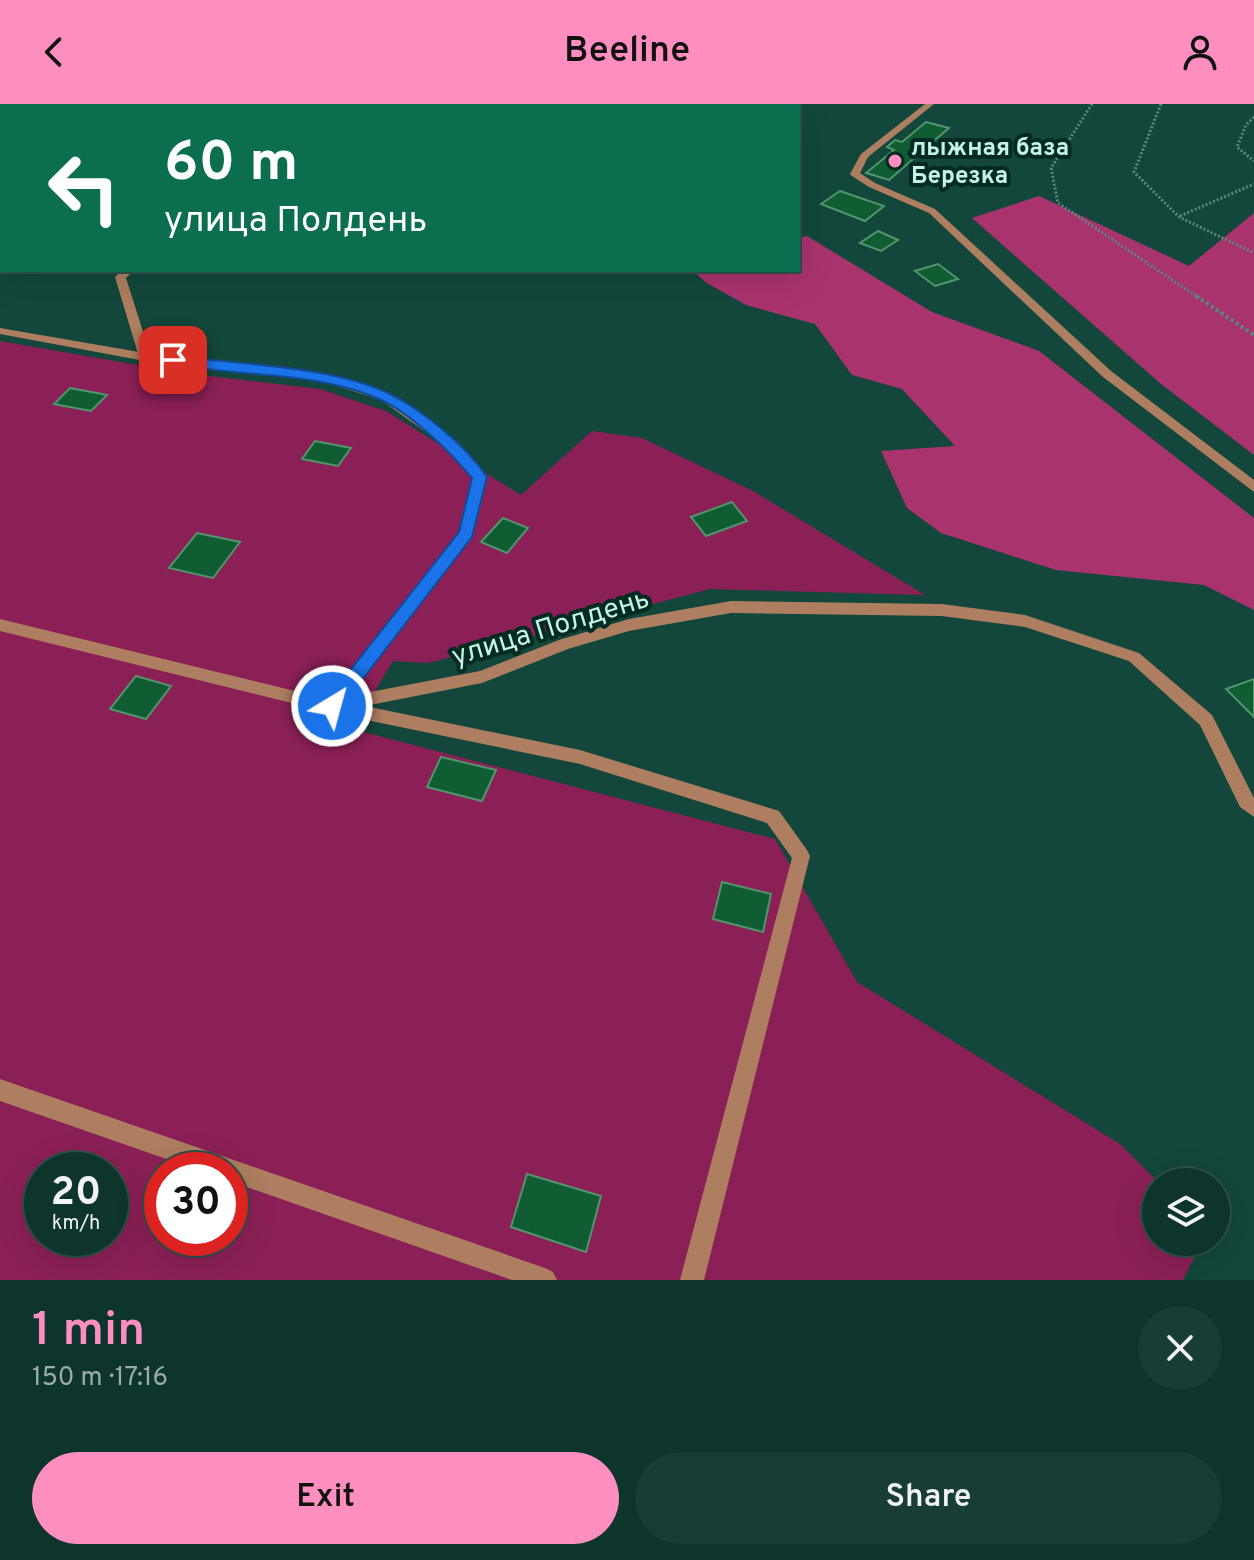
<!DOCTYPE html>
<html lang="en">
<head>
<meta charset="utf-8">
<style>
	:root { --surface:#0e352c; --page:#173d34; --text:#f1f3f6; --muted:#9baba9; --line:#2e5048; --accent:#fe8ebd }
	body { margin:0; font-family:Overpass,sans-serif; background:var(--page); color:var(--text); height:100vh; display:flex; flex-direction:column; font-size:30px; white-space:nowrap }
	* { box-sizing:border-box; margin:0 }
	p { font-size:26px; color:var(--muted) }
	.icon { flex:none; width:44px; height:44px; fill:none; stroke:currentColor; stroke-width:2; stroke-linecap:round; stroke-linejoin:round }
	.map { position:relative; height:1176px; overflow:hidden }
	.side { display:flex; flex-direction:column; background:var(--surface); flex:1 }
	.side>* { flex:none }
	.top-card { position:absolute; left:0px; top:0px; width:800px; height:168px; box-shadow:0 8px 32px #0002,0 0 0 2px var(--line); background:#0b6e4f; color:#fff; overflow:hidden }
	.controls { position:absolute; left:1142px; top:1064px; display:grid; gap:16px }
	.controls a { display:grid; place-items:center; width:88px; height:88px; border-radius:50%; background:var(--surface); box-shadow:0 8px 32px #0002,0 0 0 2px var(--line); font-size:40px }
	.speed { position:absolute; left:24px; top:1048px; display:flex; gap:16px; font-size:40px; font-weight:700; text-align:center }
	.speed>* { display:grid; place-content:center; width:104px; height:104px; border-radius:50%; background:var(--surface); box-shadow:0 8px 32px #0002,0 0 0 2px var(--line); line-height:1 }
	.speed small { font-size:20px; font-weight:400 }
	.speed .limit { border:12px solid #d22; background:#fff; color:#111 }
	.pin { position:absolute; display:grid; place-items:center; width:68px; height:68px; color:#fff; margin:-34px; border-radius:16px; box-shadow:0 4px 12px #0006 }
	.me { position:absolute; width:88px; margin:-44px; rotate:37deg; stroke-linejoin:round; filter:drop-shadow(0 0 6px #0008) }
	.turn { display:flex; align-items:center; gap:28px; height:168px; padding:0 32px; font-size:36px }
	.turn .icon { width:104px; height:104px; stroke-width:2.5 }
	.turn b { display:block; font-size:56px; line-height:68px }
	.round { display:grid; place-items:center; flex:none; width:84px; height:84px; border-radius:42px; background:var(--page) }
	.headline { display:flex; align-items:center; justify-content:space-between; height:136px; padding:0 32px }
	h1 { font-size:48px; font-weight:600; line-height:60px; color:var(--accent) }
	.cta { display:flex; gap:16px; margin-top:auto; padding:16px 32px }
	.cta a { flex:1; height:92px; border-radius:48px; background:var(--accent); color:#111; font-size:32px; font-weight:600; line-height:92px; text-align:center }
	.cta a+a { background:var(--page); color:var(--text) }
	header { display:flex; justify-content:space-between; align-items:center; height:104px; padding:0 32px; background:var(--accent); color:#111; font-size:36px; font-weight:600 }
	.map>svg:first-child { display:block }
</style>
</head>
<body>
<header><svg class="icon" aria-label="back" viewBox="0 0 24 24"><path d="M15 5l-7 7 7 7"/></svg>Beeline<svg class="icon" aria-label="person" viewBox="0 0 24 24"><circle cx="12" cy="8" r="4"/><path d="M4 21q1-7 8-7t8 7"/></svg></header>
<div class="map">
<svg width="1254" height="1176" viewBox="0 0 1254 1176">
	<rect width="100%" height="100%" fill="#13473b"/>
	<!-- green -->
	<g fill="#8b2056" fill-rule="evenodd">
		<path d="M0 0H651L658 2H2V37Z"/>
		<path d="M0 237 184 269 320 285 386 307 521 391 592 327 642 334 753 387 925 491 710 485 428 559 393 557 352 625 775 735 857 878 1120 1040 1158 1078 1156 1138H1202L1183 1176H0ZM42 1066H110V1134H42ZM162 1066H230V1134H162Z"/>
	</g>
	<!-- forest -->
	<g fill="#a9336d">
		<path d="M1039 92 1189 162 1254 109V351L1161 280 972 114Z"/>
		<path d="M807 132 932 208 1039 247 1254 414V506L1204 481 1056 466 941 429 907 404 881 347 955 342 902 285 852 271 815 220 746 201 705 178 693 166H798V134Z"/>
	</g>
	<!-- building -->
	<g fill="#105d34" stroke="#51956a" stroke-width="2">
		<path d="M926 18 949 24 889 76 866 69 894 46 887 43 895 36 902 38Z"/>
		<path d="M840 87 884 102 865 117 821 100Z"/>
		<path d="M878 127 898 136 881 147 860 139Z"/>
		<path d="M938 160 958 175 935 182 915 167Z"/>
		<path d="M70 284 107 291 91 307 54 300Z"/>
		<path d="M315 337 351 344 338 362 302 355Z"/>
		<path d="M732 398 747 417 706 432 691 413Z"/>
		<path d="M503 414 528 424 507 449 481 438Z"/>
		<path d="M197 429 240 438 213 474 169 464Z"/>
		<path d="M136 572 171 582 146 615 110 605Z"/>
		<path d="M1254 575V613L1226 585Z"/>
		<path d="M441 653 496 666 482 697 427 683Z"/>
		<path d="M722 778 771 790 763 828 713 815Z"/>
		<path d="M527 1070 601 1092 586 1148 511 1123Z"/>
	</g>
	<g fill="none" stroke-linecap="round" stroke-linejoin="round">
		<!-- path-far1 -->
		<g stroke="#59897d" stroke-width="3" stroke-dasharray="2 2" stroke-linecap="butt">
			<path d="M1092 0 1051 64 1058 99 1199 194"/>
			<path d="M1161 0 1134 68 1179 113 1254 149"/>
			<path d="M1254 13 1246 21 1237 43 1254 57"/>
			<path d="M1180 112 1254 80"/>
		</g>
		<!-- path -->
		<path stroke="#59897d" stroke-width="4" stroke-dasharray="3 3" stroke-linecap="butt" d="M1196 192 1254 231"/>
		<!-- service -->
		<g fill="#ad7e5f" fill-rule="evenodd">
			<rect x="0" y="37" width="2" height="6"/>
			<path d="M122 166H134L126 174 151 253 149 255 139 253 115 173Z"/>
		</g>
		<!-- minor -->
		<g fill="#ad7e5f" fill-rule="evenodd">
			<path d="M411 0H419L420 2H412Z"/>
			<path d="M925 0H934L868 53 860 69 875 79 935 105 1111 267 1254 376V388L1103 273 929 109 869 83 852 72 850 70 861 50Z"/>
			<path d="M0 224 145 249 323 270 389 290 458 338 487 373 472 432 349 592 480 567 559 536 629 515 731 497 942 500 1025 511 1139 549 1212 611 1254 694V713L1240 703 1200 621 1129 557 1025 523 942 512 731 509 629 527 568 545 482 579 365 602 580 646 773 705 779 707 807 746 810 752 704 1176H680L792 754 767 719 580 660 332 609 0 527V515L328 595 460 428 473 374 448 344 381 296 322 277 145 257 0 230Z"/>
			<path d="M0 975 545 1164 553 1168 557 1176H512L230 1077V1066H198L0 997Z"/>
		</g>
	</g>
	<!-- route -->
	<path fill="#1a73e8" stroke="#114b97" stroke-width="2" d="M173 252C237 260 334 262 390 290 423 306 467 343 487 373L472 433 338 607H325L322 602 459 428 472 374C449 347 412 310 379 295 313 266 237 274 169 259L167 256Z"/>
	<!-- markers -->
	<circle fill="#fe8ebd" stroke="#012b22" stroke-width="3" cx="895" cy="57" r="8"/>
	<g text-anchor="middle" stroke-width="8" stroke-linejoin="round" paint-order="stroke">
		<!-- far-poi labels -->
		<g font-size="24" font-weight="bold" fill="#c6f1e4" stroke="#012b22" text-anchor="start">
			<text x="911" y="51">лыжная база<tspan x="911" dy="28">Березка</tspan></text>
		</g>
		<!-- street labels -->
		<g font-size="28" fill="#c6f1e4" stroke="#012b22">
			<text transform="translate(550 522) rotate(-17)" y="10">улица Полдень</text>
		</g>
	</g>
</svg>
<div class="controls">
<a><svg class="icon" aria-label="layers" viewBox="0 0 24 24"><path d="M12 4l9 5-9 5-9-5zM3 14l9 5 9-5"/></svg></a>
</div>
<div class="speed"><div>20<small>km/h</small></div><div class="limit">30</div></div>
<div class="pin" style="left:173px;top:256px;background:#d93025"><svg class="icon" aria-label="arrive" viewBox="0 0 24 24"><path d="M6 21V4h12l-3 4 3 4H6"/></svg></div>
<svg class="me" style="left:332px;top:602px" viewBox="-20 -20 40 40"><circle r="17" fill="#1a73e8" stroke="#fff" stroke-width="3"/><path d="M0-11L8 9 0 5-8 9z" fill="#fff"/></svg>
<div class="top-card">
<div class="turn"><svg class="icon" aria-label="left" viewBox="0 0 24 24"><path d="M17 20v-9H6M10 6l-5 5 5 5"/></svg><div><b>60 m</b>улица Полдень</div></div>
</div>
</div>
<section class="side">
<div class="headline"><div><h1>1 min</h1><p>150 m · 17:16</p></div><a class="round"><svg class="icon" aria-label="close" viewBox="0 0 24 24"><path d="M6 6l12 12M18 6L6 18"/></svg></a></div>
<div class="cta"><a>Exit</a><a>Share</a></div>
</section>
</body>
</html>
